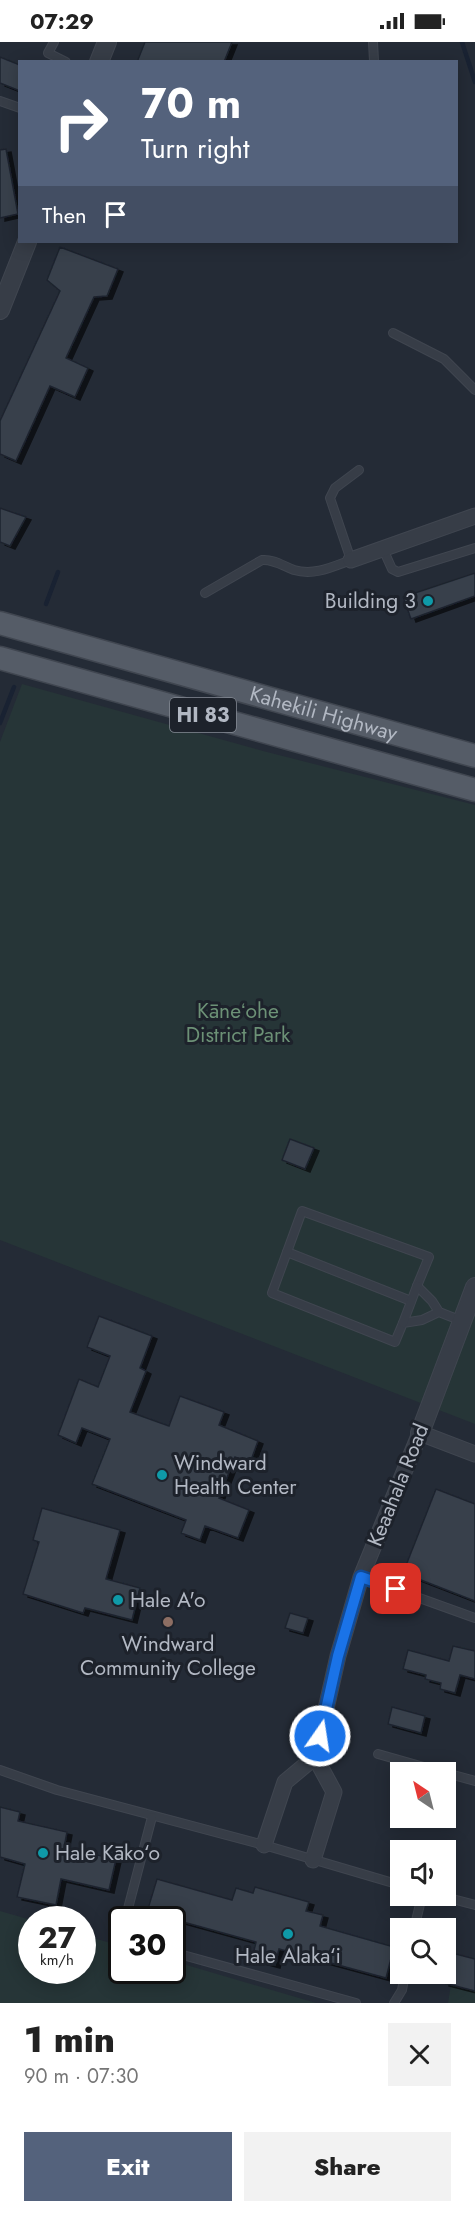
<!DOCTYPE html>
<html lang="en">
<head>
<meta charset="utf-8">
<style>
	:root { --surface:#fff; --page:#f2f2f2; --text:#222; --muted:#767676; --accent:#54627c }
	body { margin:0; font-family:Jost,sans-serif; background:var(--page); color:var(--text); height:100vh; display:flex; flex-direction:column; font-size:22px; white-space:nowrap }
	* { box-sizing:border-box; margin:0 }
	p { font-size:20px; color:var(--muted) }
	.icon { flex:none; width:33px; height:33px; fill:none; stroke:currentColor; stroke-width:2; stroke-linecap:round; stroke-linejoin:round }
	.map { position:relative; height:1961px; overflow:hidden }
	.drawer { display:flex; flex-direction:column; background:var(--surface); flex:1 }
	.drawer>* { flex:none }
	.top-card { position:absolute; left:18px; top:18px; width:440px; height:183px; border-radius:0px; box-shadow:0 3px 15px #0003; background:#54627c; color:#fff; overflow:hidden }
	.needle { width:39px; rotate:325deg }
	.buttons { position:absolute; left:390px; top:1720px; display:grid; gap:12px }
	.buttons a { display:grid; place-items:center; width:66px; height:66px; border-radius:0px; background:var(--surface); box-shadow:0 3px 15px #0003; font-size:30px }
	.speed { position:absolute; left:18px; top:1864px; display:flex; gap:12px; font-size:30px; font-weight:700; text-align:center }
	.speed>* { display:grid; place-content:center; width:78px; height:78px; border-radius:50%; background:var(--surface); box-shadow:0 3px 15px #0003; line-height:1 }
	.speed small { font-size:15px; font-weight:400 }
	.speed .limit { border:3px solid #111; border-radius:9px; background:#fff; color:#111 }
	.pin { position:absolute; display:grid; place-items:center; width:51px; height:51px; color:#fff; margin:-26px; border-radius:12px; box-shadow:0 3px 9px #0006 }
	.me { position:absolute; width:66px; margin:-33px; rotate:13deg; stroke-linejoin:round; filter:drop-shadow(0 0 4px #0008) }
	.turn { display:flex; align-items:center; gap:21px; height:126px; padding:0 24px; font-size:27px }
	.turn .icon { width:78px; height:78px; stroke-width:2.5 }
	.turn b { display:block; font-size:42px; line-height:51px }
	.then { display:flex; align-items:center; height:57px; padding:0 24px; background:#0003; gap:12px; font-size:22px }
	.round { display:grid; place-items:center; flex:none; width:63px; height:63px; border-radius:0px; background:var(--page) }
	.summary { display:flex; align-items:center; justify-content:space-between; height:102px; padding:0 24px }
	h1 { font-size:36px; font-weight:800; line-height:45px }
	.primary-button { display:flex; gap:12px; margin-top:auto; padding:12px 24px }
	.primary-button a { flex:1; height:69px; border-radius:0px; background:var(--accent); color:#fff; font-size:24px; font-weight:800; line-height:69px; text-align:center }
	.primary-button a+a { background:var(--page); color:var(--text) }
	.status { display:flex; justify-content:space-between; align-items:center; height:42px; padding:0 30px; background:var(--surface); direction:ltr }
	.status svg { height:16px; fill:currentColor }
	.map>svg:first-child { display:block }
</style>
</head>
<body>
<div class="status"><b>07:29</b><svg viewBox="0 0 49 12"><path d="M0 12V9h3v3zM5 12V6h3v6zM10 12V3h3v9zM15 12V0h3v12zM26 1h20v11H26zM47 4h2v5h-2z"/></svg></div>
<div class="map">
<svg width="475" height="1961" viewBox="0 0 475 1961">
	<defs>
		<filter id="shadow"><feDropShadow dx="5" dy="3" stdDeviation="0" flood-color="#0009"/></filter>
	</defs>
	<rect width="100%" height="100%" fill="#242b36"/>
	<!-- green -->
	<g fill="#263537">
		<path d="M22 642 263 709 475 763V1382L0 1198V700Z"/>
		<path d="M0 1869 31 1878 32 1929H82L83 1893 121 1904 122 1929H172L173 1919 316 1961H0Z"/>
		<path d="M451 1943 475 1950V1961H448Z"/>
	</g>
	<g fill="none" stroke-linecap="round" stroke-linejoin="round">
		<!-- stream -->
		<g stroke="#192232" stroke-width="4.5">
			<path d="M462 0 475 40"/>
			<path d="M46 562 58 530"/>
			<path d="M0 681 14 645"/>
		</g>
	</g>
	<!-- building -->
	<g fill="#373f4c" stroke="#1e242e" stroke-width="1.5" filter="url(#shadow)">
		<path d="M145 0H232L224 20H137Z"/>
		<path d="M0 15 20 23V49L0 41Z"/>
		<path d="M6 107 18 172 0 176V108Z"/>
		<path d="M60 205 118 227 107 254 94 255 66 316 88 326 75 355 50 344 16 419 0 412V379L60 249 47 238Z"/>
		<path d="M0 466 26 475 10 504 0 500Z"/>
		<path d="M475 531V554L411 577 403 555Z"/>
		<path d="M290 1097 314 1106 305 1127 282 1118Z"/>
		<path d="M99 1274 152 1294 140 1326 146 1329 130 1370 169 1384 180 1354 224 1370 219 1383 258 1399 250 1421 235 1415 219 1456 249 1468 238 1496 205 1484 200 1498 181 1491 186 1478 92 1442 110 1397 82 1386 76 1401 58 1393 79 1337 98 1345 110 1314 87 1305Z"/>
		<path d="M436 1447 475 1462V1559L403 1531Z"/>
		<path d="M42 1466 120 1488 106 1537 140 1546 132 1578 85 1566 83 1571 23 1552 39 1500 33 1498Z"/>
		<path d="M290 1571 308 1576 303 1591 285 1586Z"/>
		<path d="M453 1604 475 1609V1637L460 1633 455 1651 440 1647 441 1641 425 1637 426 1633 403 1627 408 1608 449 1619Z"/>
		<path d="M392 1665 425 1674 421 1691 388 1682Z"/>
		<path d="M0 1765 20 1770 18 1779 67 1790 64 1806 116 1817 109 1848 61 1837 56 1863 17 1855 25 1822 0 1815Z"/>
		<path d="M157 1837 232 1858 236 1846 253 1851 255 1845 309 1860 306 1869 323 1873 320 1884 394 1905 386 1936 279 1907 275 1923 252 1917 256 1900 147 1870Z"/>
		<path d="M452 1911 475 1917V1949L444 1941Z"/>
	</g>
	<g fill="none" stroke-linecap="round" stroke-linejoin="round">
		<defs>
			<g id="service">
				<path d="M54 0 48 11 66 20"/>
				<path d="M373 0 374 19"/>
				<path d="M0 59 20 66"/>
				<path d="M393 291 444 317 475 348"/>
				<path d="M383 507 392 527 398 530 475 506"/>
				<path d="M205 551 262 518C274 517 283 524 294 528 314 534 332 525 351 518L330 456 335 446 359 428"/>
				<path d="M287 1210 411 1259"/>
				<path d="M439 1270 422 1278 403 1281 395 1300 272 1251 302 1169 429 1215 417 1244 432 1259 439 1270 462 1279"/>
				<path d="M403 1281 417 1244"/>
				<path d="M361 1535 475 1576"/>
				<path d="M378 1712 445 1731"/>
				<path d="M0 1728 57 1748 264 1803 400 1843"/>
				<path d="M446 1731 475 1739"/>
				<path d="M441 1854 475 1863"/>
				<path d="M125 1878 152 1775"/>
				<path d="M414 1887 422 1854"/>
				<path d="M172 1910 356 1961"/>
				<path d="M394 1961 402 1948 405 1932"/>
			</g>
			<g id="minor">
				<path d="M351 518 475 474"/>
				<path d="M264 1803 285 1740 315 1715"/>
				<path d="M313 1818 334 1750 315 1715 338 1614 361 1535 420 1391 475 1412"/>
			</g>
			<g id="tertiary">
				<path d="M99 20 107 0"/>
				<path d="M0 268 27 200"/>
				<path d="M420 1391 475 1245"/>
			</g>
			<g id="primary">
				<path id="s1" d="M0 581 475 714"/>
				<path d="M0 616 475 748"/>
			</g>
		</defs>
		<!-- service casing -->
		<use href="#service" stroke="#404650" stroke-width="10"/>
		<!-- minor casing -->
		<use href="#minor" stroke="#404650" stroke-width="17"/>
		<!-- tertiary casing -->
		<use href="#tertiary" stroke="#404650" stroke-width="20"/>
		<!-- primary casing -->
		<use href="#primary" stroke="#404650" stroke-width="25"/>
		<!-- service -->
		<use href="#service" stroke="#373d47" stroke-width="8"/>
		<!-- minor -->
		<use href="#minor" stroke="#373d47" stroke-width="15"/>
		<!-- tertiary -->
		<use href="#tertiary" stroke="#373d47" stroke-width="18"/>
		<!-- primary -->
		<use href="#primary" stroke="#555c67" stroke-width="22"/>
	</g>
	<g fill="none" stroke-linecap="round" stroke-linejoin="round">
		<defs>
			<path id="route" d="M320 1694 338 1614 361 1535 396 1547"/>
		</defs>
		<!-- route casing -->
		<use href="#route" stroke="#114b97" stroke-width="15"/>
		<!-- route -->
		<use href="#route" stroke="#1a73e8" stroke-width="10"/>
	</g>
	<!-- markers -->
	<g fill="#0f9aa8" stroke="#1d222b" stroke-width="2">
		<circle cx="428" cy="559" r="6"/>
		<circle cx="162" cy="1433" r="6"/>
		<circle cx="118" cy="1558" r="6"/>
		<circle cx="43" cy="1811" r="6"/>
		<circle cx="288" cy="1892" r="6"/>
	</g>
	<circle fill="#8d6e63" stroke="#1d222b" stroke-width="2" cx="168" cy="1580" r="6"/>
	<g text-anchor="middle" stroke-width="6" stroke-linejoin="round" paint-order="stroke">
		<!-- shield labels -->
		<rect fill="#1d222b" stroke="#858b95" stroke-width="1.5" x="170" y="656" width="66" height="34" rx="4.5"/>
		<g font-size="20" font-weight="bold" fill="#b2b8c3">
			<text x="203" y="680">HI 83</text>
		</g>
		<!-- poi labels -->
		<g font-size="21" fill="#b2b8c3" stroke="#1d222b" text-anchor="start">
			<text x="416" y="566" text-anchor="end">Building 3</text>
			<text x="174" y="1428">Windward<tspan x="174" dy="24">Health Center</tspan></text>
			<text x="130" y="1565">Hale A'o</text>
			<text x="168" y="1609" text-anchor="middle">Windward<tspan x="168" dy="24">Community College</tspan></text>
			<text x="55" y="1818">Hale Kāko‘o</text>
			<text x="288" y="1921" text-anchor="middle">Hale Alaka‘i</text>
		</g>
		<!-- street labels -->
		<g font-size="21" fill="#b2b8c3" stroke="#1d222b">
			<text dy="7" stroke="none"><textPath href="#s1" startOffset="336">Kahekili Highway</textPath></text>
			<text transform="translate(398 1443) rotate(-68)" y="7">Keaahala Road</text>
		</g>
		<!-- park labels -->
		<g font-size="21" fill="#6c9176" stroke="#1d222b">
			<text x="238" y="976">Kāneʻohe<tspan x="238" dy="24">District Park</tspan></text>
		</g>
	</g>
</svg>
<div class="buttons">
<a><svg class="needle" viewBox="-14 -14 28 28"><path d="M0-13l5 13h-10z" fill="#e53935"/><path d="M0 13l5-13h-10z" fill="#767676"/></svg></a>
<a><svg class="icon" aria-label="sound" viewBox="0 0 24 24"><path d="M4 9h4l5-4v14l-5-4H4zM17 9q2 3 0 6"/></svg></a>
<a><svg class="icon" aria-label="search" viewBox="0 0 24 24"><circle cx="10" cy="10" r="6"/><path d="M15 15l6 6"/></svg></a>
</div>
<div class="speed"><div>27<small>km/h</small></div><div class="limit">30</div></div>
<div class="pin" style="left:396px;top:1547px;background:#d93025"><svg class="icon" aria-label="arrive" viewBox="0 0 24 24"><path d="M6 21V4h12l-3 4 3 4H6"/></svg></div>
<svg class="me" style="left:320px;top:1694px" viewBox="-20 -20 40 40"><circle r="17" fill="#1a73e8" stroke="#fff" stroke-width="3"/><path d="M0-11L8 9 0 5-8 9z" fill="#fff"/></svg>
<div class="top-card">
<div class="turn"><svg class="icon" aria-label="right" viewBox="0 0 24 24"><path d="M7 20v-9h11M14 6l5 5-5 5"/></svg><div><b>70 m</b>Turn right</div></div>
<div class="then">Then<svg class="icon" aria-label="arrive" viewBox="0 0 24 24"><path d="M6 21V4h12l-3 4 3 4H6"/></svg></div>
</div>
</div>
<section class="drawer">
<div class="summary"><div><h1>1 min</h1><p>90 m · 07:30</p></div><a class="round"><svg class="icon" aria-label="close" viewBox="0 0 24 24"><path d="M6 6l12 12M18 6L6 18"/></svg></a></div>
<div class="primary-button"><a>Exit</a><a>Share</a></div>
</section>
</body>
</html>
